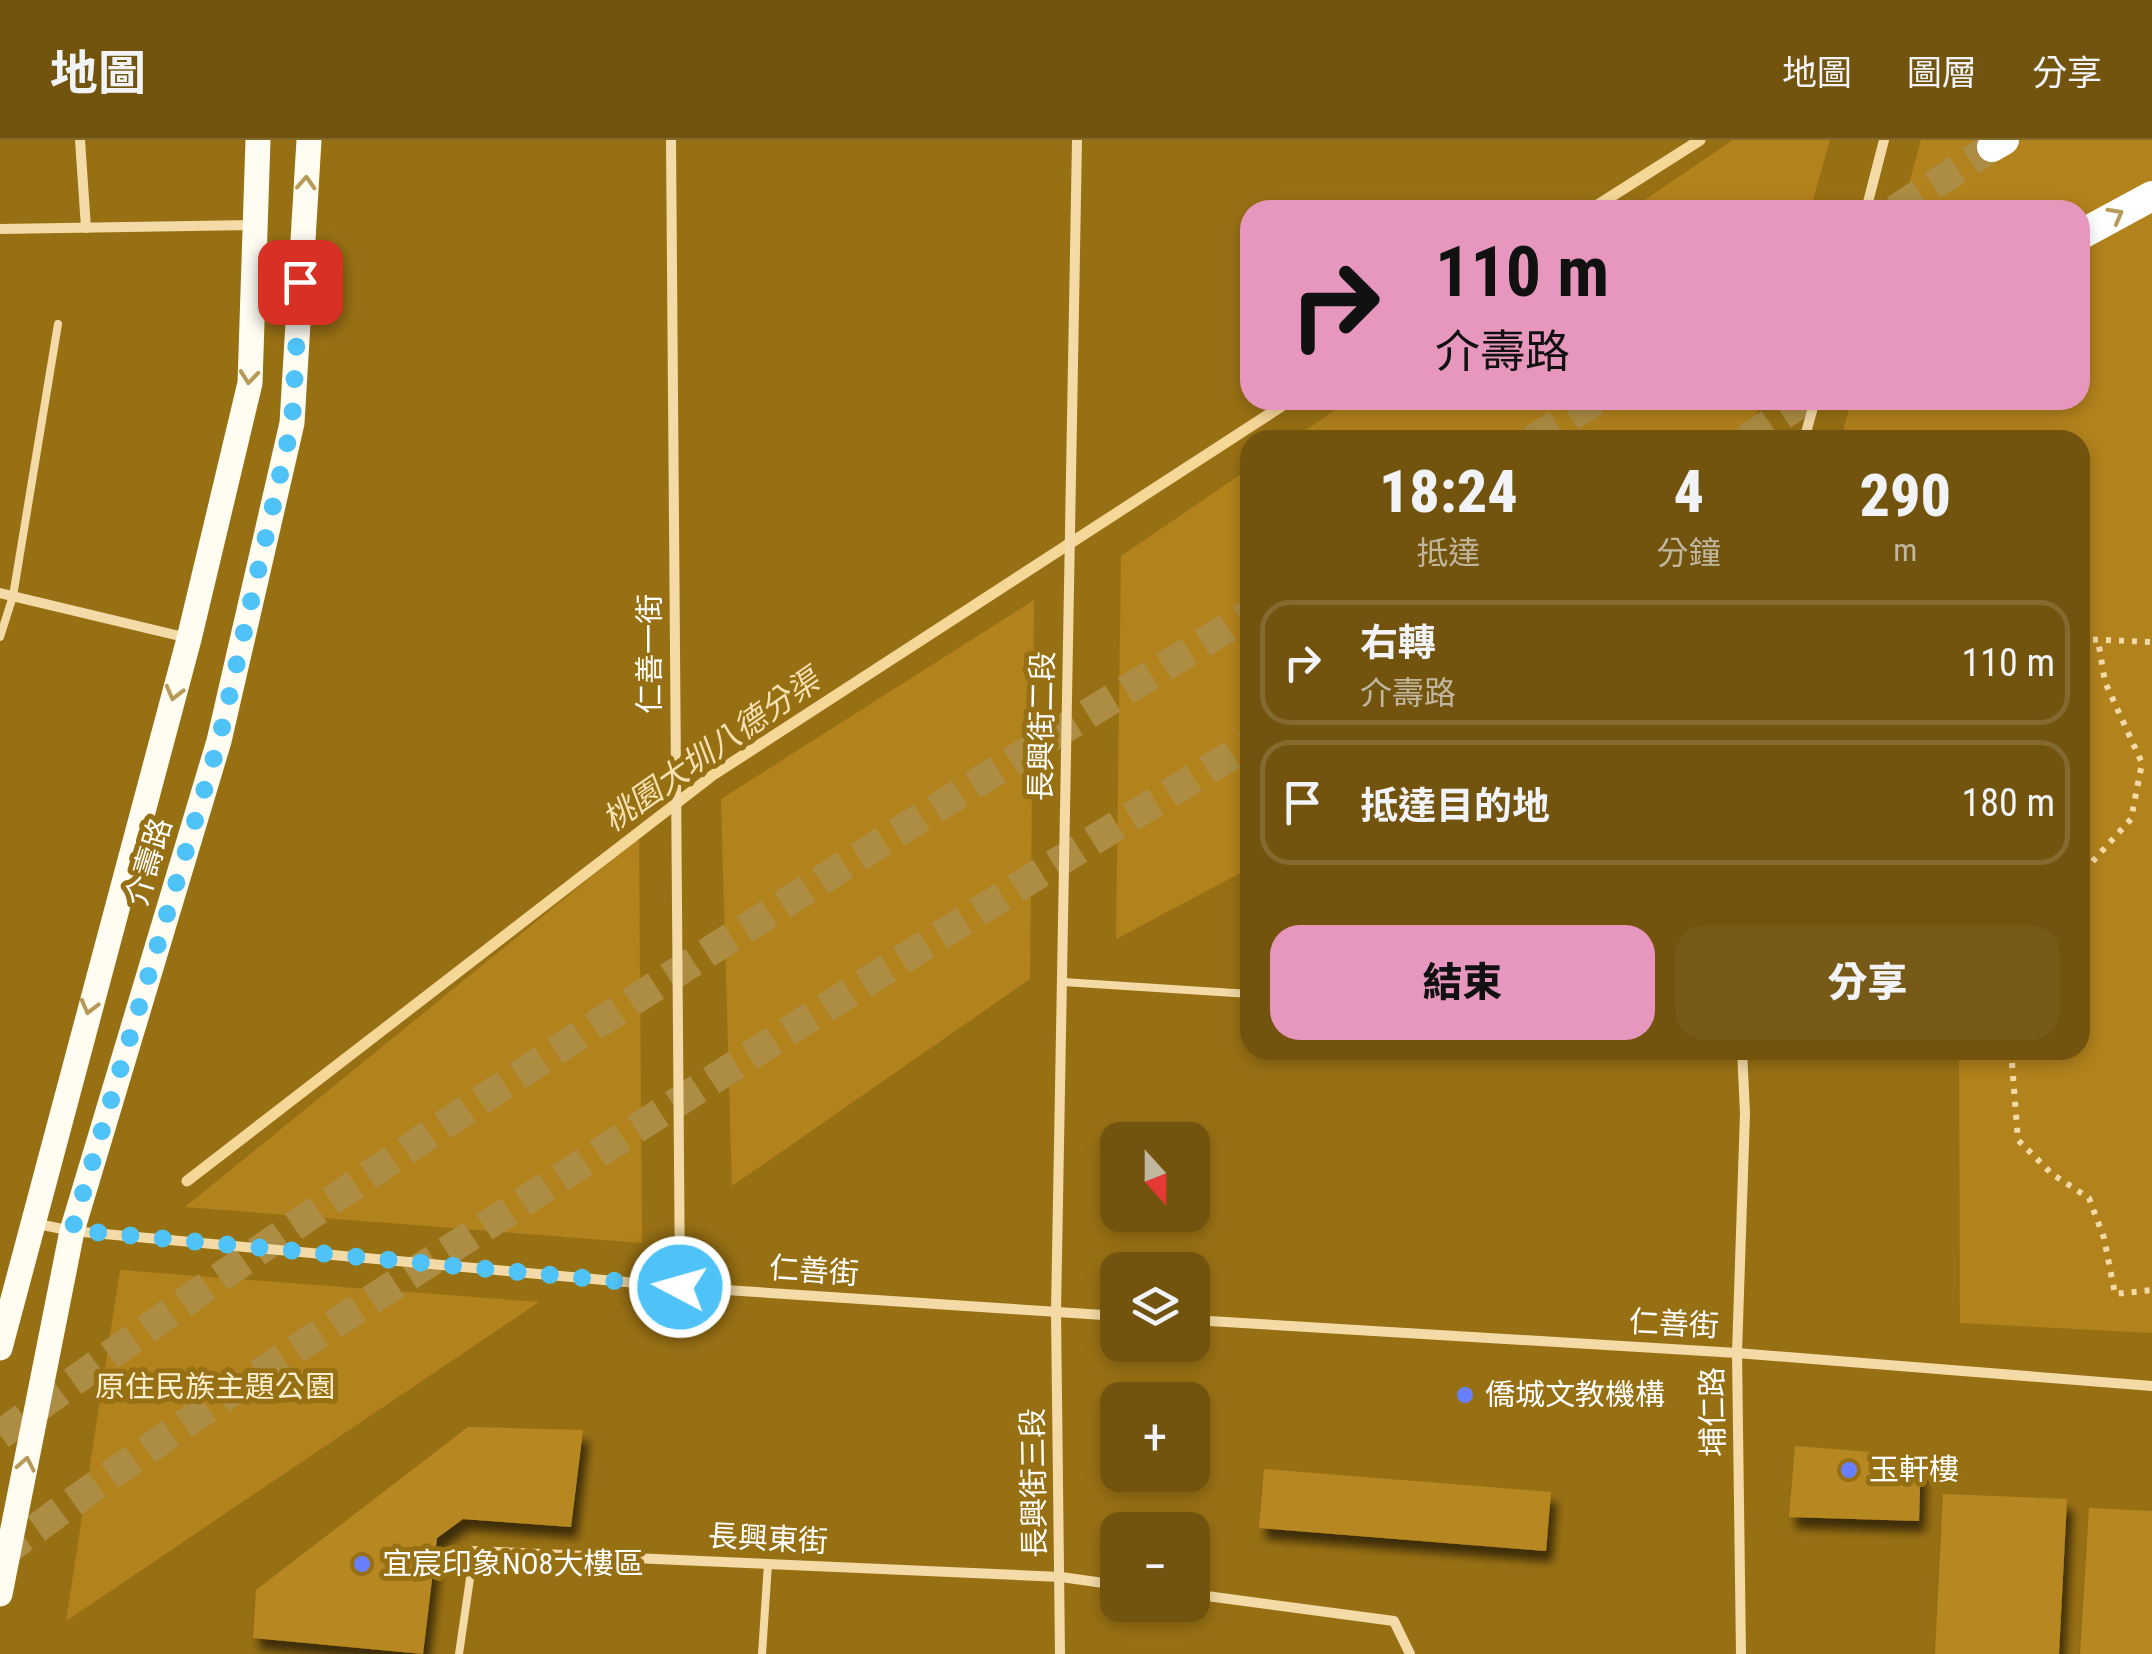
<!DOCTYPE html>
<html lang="zh-TW">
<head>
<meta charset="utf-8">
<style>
	:root { --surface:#72540f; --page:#775a18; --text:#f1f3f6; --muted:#c1b79e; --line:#846a2f; --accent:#e797bd }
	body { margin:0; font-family:"Roboto Condensed","Noto Sans TC",sans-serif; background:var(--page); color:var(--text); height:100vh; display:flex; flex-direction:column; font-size:38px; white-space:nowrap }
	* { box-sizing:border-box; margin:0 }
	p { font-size:32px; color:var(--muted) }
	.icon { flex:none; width:55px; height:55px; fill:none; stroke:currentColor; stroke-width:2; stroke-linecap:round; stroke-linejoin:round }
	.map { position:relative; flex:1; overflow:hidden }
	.sheet { position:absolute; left:1240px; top:290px; width:850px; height:630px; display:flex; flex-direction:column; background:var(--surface); border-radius:30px; box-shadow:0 5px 15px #0003 }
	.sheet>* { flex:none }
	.hud { position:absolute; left:1240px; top:60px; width:850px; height:210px; border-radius:30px; box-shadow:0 5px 15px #0003; background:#e797bd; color:#111; overflow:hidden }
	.needle { width:65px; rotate:159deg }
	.buttons { position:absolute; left:1100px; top:982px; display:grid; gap:20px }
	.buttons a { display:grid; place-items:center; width:110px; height:110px; border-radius:20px; background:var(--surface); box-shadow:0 5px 15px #0003; font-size:50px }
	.pin { position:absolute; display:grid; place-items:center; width:85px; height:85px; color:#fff; margin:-42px; border-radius:20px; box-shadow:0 5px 15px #0006 }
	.me { position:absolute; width:110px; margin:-55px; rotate:276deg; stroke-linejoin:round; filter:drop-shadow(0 0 8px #0008) }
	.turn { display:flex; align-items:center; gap:35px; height:210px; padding:0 30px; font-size:45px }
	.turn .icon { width:130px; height:130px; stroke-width:2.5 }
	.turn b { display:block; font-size:70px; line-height:85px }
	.eta { display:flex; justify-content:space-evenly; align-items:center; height:170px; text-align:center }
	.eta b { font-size:60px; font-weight:800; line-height:70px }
	.cta { display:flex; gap:20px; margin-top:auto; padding:20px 30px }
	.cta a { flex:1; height:115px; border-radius:30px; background:var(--accent); color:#111; font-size:40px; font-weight:800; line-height:115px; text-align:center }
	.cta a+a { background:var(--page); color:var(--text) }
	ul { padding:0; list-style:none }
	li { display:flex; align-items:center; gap:30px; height:125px; margin:0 20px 15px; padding:0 10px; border:5px solid var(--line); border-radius:30px }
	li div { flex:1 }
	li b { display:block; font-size:38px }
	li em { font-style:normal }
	header { display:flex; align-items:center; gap:60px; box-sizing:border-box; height:140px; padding:0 50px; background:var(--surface); border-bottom:2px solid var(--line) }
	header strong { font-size:48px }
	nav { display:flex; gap:55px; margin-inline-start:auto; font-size:35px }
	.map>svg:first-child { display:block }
</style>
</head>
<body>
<header>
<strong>地圖</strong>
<nav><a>地圖</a><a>圖層</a><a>分享</a></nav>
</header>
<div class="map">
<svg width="2152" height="1514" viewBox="0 0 2152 1514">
	<defs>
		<filter id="shadow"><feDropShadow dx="6" dy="11" stdDeviation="5" flood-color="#0009"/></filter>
	</defs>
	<rect width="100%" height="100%" fill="#987014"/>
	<!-- green -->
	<g fill="#b2821c">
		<path d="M1733 0H1830L1810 70H1630Z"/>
		<path d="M1921 0H2152V1193L1960 1183 1959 910H2080V300H1841L1851 260H2080V70H1902Z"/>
		<path d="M1350 260H1760L1749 300H1291Z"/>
		<path d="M1250 328V728L1116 799 1121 416Z"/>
		<path d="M1034 460 1030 839 732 1046 721 659Z"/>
		<path d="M639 698 642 1103 185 1067Z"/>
		<path d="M120 1130 539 1162 66 1481Z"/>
	</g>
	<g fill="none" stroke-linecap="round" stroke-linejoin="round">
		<!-- stream -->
		<g stroke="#f5d798" stroke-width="11">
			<path d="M1590 70 1700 0"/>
			<path d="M187 1041 713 635 1291 260"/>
		</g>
	</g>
	<!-- building -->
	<g fill="#b78822" filter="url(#shadow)">
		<path d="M468 1287 583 1290 571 1387 463 1379 437 1398 423 1514 253 1498 256 1450Z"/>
		<path d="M1795 1306 1921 1316 1919 1381 1789 1377Z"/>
		<path d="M1264 1329 1551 1352 1546 1411 1259 1388Z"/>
		<path d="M1943 1354 2067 1359 2059 1514H1935Z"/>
		<path d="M2089 1368 2152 1371V1514H2080Z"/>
	</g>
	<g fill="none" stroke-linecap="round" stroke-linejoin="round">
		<!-- motorway-tunnel -->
		<g stroke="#ad8d43" stroke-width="30" stroke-dasharray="30 15" stroke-linecap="butt">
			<path d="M1895 70 1992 7"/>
			<path d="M1532 300 1597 260"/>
			<path d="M1745 300 1805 260"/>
			<path d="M0 1295C402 999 825 735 1250 474"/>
			<path d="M0 1415C168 1290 344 1177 520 1064 761 907 1004 754 1250 604"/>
		</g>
		<!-- path -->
		<g stroke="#f3daa6" stroke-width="6" stroke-dasharray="5 8" stroke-linecap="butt">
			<path d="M2080 499 2152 502"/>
			<path d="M2080 724 2092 722 2131 679 2142 623 2105 542 2098 500"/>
			<path d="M2011 910 2018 1000 2052 1034 2089 1058 2104 1098 2115 1154 2152 1150"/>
		</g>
		<!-- service -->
		<g stroke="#f3daa6" stroke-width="8">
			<path d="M0 497 13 456 58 184"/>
			<path d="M1063 842 1250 854"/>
			<path d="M459 1514 474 1411"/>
			<path d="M762 1514 768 1424"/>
		</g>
		<!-- minor -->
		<g stroke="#f3daa6" stroke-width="10">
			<path d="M80 0 86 88"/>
			<path d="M671 0 680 1147"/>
			<path d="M1866 70 1884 0"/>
			<path d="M0 89 254 85"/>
			<path d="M1804 300 1815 260"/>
			<path d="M0 453 188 498"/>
			<path d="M33 1083 72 1091 680 1147 1118 1176"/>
			<path d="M1192 1180 1737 1213 2152 1246"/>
			<path d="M474 1411 1061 1437 1118 1445"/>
			<path d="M1192 1454 1394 1481 1410 1514"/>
			<path d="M1060 1514 1056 1172 1077 0"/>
			<path d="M1741 1514 1737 1213 1745 973 1742 910"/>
		</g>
		<!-- primary -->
		<g stroke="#fffcf2" stroke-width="25">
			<path d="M0 1208 189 499 250 243 258 0"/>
			<path d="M0 1454 72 1091 219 601 292 283 309 0"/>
		</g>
		<!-- motorway -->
		<g stroke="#fff" stroke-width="30">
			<path d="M1992 7 2004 0"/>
			<path d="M2080 95 2152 56"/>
		</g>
	</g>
	<!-- one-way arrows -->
	<defs><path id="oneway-chevron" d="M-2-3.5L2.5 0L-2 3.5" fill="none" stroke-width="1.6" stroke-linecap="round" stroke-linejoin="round" transform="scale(2.5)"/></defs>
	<g stroke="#b79a57">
		<use href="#oneway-chevron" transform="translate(306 43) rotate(-87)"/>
		<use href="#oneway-chevron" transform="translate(249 237) rotate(96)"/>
		<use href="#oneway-chevron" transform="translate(174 553) rotate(105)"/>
		<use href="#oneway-chevron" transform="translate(89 867) rotate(105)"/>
		<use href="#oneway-chevron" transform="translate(26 1324) rotate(-79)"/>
	</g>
	<use stroke="#b79b5a" href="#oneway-chevron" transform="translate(2116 75) rotate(-29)"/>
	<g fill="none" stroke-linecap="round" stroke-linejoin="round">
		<!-- route -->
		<path stroke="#4fc3f7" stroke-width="18" stroke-dasharray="0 32.4" d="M300 142 292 283 219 601 72 1090 680 1147"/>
	</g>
	<!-- markers -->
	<g fill="#687fff" stroke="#987014" stroke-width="4">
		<circle cx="1465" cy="1255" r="10"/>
		<circle cx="1849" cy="1330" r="10"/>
		<circle cx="362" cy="1424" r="10"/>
	</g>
	<g text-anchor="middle" stroke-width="10" stroke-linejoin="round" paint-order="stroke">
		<!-- street labels -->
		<g font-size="30" fill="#fff" stroke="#987014">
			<text transform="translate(650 514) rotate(-90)" y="10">仁善一街</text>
			<text transform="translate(1042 586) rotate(-89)" y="10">長興街二段</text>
			<text transform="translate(149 722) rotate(-73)" y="10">介壽路</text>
			<text transform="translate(814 1131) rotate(4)" y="10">仁善街</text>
			<text transform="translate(1674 1184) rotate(3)" y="10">仁善街</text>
			<text transform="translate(1713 1272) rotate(-91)" y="10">埔仁路</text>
			<text transform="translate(1034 1343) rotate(-91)" y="10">長興街三段</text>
			<text transform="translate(768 1399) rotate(3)" y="10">長興東街</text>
		</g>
		<!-- park labels -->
		<g font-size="30" fill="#fdeece" stroke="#987014">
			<text x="215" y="1257">原住民族主題公園</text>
		</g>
		<!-- poi labels -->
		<g font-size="30" fill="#fff" stroke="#987014" text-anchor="start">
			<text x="1485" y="1265">僑城文教機構</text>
			<text x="1869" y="1340">玉軒樓</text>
			<text x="382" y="1434">宜宸印象NO8大樓區</text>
		</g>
		<!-- water labels -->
		<g font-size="32" font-style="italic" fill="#f9e2b2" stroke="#987014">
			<text transform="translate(711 610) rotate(-35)" y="11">桃園大圳八德分渠</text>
		</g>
	</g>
</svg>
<div class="buttons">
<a><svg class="needle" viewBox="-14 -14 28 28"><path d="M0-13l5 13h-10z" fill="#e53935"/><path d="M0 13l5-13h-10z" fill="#c1b79e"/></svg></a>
<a><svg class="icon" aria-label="layers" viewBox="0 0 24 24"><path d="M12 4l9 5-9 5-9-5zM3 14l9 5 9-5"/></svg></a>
<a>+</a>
<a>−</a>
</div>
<div class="pin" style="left:300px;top:142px;background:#d93025"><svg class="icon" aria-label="arrive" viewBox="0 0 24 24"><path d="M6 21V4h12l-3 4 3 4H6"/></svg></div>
<svg class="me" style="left:680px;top:1147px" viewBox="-20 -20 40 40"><circle r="17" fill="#4fc3f7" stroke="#fff" stroke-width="3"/><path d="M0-11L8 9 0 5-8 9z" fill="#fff"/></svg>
<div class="hud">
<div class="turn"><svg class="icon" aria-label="right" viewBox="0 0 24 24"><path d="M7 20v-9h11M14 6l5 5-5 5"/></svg><div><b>110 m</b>介壽路</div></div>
</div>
<section class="sheet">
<div class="eta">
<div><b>18:24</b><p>抵達</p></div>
<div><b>4</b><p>分鐘</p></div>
<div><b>290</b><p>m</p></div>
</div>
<ul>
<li><svg class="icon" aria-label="right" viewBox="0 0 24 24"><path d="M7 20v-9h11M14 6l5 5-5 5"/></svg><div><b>右轉</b><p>介壽路</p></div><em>110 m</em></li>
<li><svg class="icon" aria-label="arrive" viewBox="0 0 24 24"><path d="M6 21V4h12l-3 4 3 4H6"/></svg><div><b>抵達目的地</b></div><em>180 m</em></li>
</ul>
<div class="cta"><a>結束</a><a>分享</a></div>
</section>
</div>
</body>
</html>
